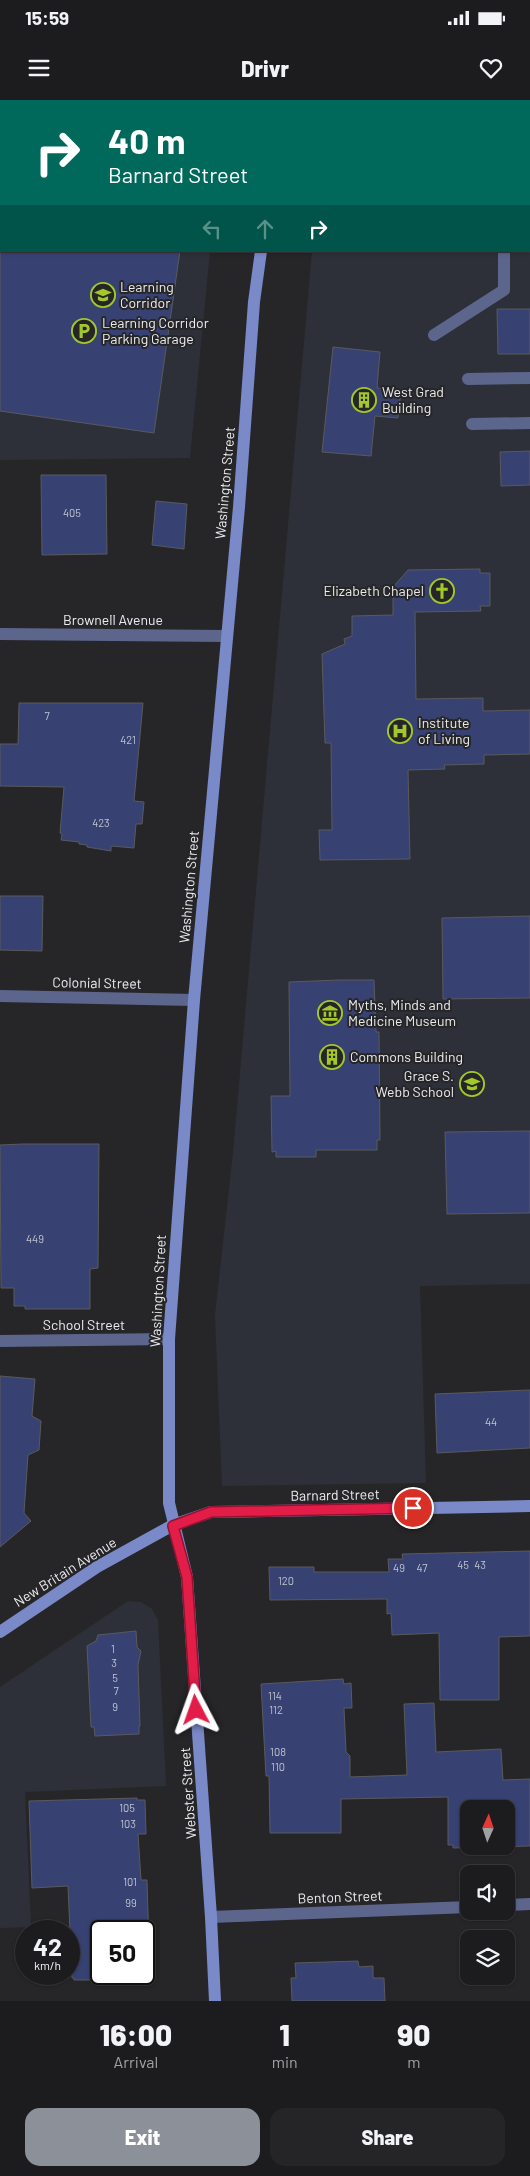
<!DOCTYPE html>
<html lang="en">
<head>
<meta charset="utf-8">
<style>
	:root { --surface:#1c1c1f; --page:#252528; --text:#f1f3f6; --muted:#a0a1a4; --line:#3a3a3d; --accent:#8c9099 }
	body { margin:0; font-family:Barlow,sans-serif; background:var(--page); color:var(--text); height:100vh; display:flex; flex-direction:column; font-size:19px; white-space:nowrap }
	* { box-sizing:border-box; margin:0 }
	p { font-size:16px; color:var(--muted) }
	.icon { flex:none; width:28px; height:28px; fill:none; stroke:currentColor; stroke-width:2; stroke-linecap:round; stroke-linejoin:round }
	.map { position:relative; height:1901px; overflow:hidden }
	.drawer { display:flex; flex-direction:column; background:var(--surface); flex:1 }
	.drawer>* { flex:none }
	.guide { position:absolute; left:0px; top:0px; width:530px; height:152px; box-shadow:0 1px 4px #0004,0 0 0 1px var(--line); background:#00695c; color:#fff; overflow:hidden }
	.needle { width:32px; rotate:3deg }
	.tools { position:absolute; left:460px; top:1700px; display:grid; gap:10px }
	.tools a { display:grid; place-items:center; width:55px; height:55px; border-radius:10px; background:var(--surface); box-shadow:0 1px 4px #0004,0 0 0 1px var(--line); font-size:25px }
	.speed { position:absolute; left:15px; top:1820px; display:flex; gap:10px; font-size:25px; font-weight:700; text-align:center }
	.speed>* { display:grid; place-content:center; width:65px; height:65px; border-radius:50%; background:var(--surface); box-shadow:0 1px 4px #0004,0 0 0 1px var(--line); line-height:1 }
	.speed small { font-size:12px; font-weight:400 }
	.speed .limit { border:2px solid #111; border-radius:8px; background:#fff; color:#111 }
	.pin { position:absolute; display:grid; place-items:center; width:42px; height:42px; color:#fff; margin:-21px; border:2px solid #fff; border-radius:50%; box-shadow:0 1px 5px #0007 }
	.me { position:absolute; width:55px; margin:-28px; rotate:356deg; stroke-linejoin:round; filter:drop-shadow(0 0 4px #0008) }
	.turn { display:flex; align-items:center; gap:18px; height:105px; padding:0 25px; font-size:22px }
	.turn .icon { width:65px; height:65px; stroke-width:2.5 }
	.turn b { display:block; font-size:35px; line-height:42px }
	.lanes { display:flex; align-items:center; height:48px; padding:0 25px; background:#0003; justify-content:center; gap:25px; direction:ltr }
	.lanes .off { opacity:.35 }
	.eta { display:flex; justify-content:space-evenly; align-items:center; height:85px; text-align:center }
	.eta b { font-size:30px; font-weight:800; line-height:35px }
	.cta { display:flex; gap:10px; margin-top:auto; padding:10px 25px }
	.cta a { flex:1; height:58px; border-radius:15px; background:var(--accent); color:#fff; font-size:20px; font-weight:800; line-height:58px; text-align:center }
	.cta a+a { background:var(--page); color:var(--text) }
	.status { display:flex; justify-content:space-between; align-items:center; height:35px; padding:0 25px; background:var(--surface); direction:ltr }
	.status svg { height:14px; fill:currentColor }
	header { display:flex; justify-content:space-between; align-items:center; height:65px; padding:0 25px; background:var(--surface); font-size:22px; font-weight:800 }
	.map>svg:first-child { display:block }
</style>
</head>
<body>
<div class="status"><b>15:59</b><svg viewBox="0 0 49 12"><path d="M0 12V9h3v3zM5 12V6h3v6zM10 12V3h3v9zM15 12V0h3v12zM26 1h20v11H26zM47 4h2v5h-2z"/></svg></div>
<header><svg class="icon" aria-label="menu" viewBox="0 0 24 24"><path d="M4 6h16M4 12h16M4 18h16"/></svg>Drivr<svg class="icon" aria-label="heart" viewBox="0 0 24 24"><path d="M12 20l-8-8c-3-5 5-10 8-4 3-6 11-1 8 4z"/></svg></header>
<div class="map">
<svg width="530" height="1901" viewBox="0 0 530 1901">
	<rect width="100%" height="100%" fill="#262629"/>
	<!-- built -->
	<g fill="#2d3038">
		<path d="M0 0H230L1 1V151H210L190 358 0 360Z"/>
		<path d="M331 0H530V1184L420 1186 426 1383 222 1386 215 1215 233 1053 312 151H529V1Z"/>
		<path d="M128 1501 141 1502 152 1509 158 1520 166 1686 25 1692 31 1827 0 1828V1587Z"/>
	</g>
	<!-- building -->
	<g fill="#384272" stroke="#595a5d" fill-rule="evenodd">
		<path d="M0 151H180L154 333 0 311Z"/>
		<path d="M497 209H530V254H498Z"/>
		<path d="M333 247 380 252 377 288 401 290 398 318 375 316 371 356 322 352Z"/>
		<path d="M530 351V385L501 386 500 352Z"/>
		<path d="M41 375H106L107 454 42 455Z"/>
		<path d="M156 401 187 404 184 449 152 445Z"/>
		<path d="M480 469V473H490V506H480L481 511 415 512 416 599 483 598V611L530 610V654L484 655V664L444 665 445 669 408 670 410 759 320 760 319 730H332L331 643H325L322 554 345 544 344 539 352 536V516L393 515V487L408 470Z"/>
		<path d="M19 603H143L134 701 144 702 142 724H136L134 748 111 746V751L87 747V745L79 744V742L61 740 62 734 60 733 64 687 0 686V644H18Z"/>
		<path d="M0 796H43L42 851 0 850Z"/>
		<path d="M530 816V898L443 899 442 818Z"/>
		<path d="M339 880H374L376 932H379L380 1040H377V1050H316V1057H276V1051L272 1052 271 996H290L289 882Z"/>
		<path d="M530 1031V1113L447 1114 445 1032Z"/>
		<path d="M23 1044H99L98 1168 90 1169V1209H25V1206H14V1188H1L0 1045Z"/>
		<path d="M0 1276 35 1279 32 1316 41 1321 39 1350 28 1355 24 1413 31 1421 0 1447Z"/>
		<path d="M530 1290V1348L437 1353 435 1294Z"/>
		<path d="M530 1451V1536L499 1537V1600H440L439 1533 392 1535 391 1513 387 1514V1499L270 1500 269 1467H314V1472H389L388 1459H403L402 1454Z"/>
		<path d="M136 1531 137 1547 141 1551 138 1565 140 1626H139V1634L95 1636 94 1627H91L87 1546 96 1541 98 1535Z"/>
		<path d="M343 1579 344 1584 351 1583 352 1608H344L346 1652 350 1656V1677L407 1675 404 1604 434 1603 436 1652 501 1649 503 1680 530 1679V1746L453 1748V1745H448V1697L341 1699V1733H270L269 1676H266L261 1584ZM469 1709H506V1746H469Z"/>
		<path d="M137 1698V1700H145L146 1734H138L141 1780H147L150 1877H143V1880H74V1878H72L68 1786 32 1788 29 1701ZM101 1831H144V1874H101Z"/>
		<path d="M358 1861 359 1867 373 1866V1878H384L385 1901H292L291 1878H296L295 1863Z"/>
	</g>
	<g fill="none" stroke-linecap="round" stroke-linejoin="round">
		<!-- lane -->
		<g stroke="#5c668d" stroke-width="12">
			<path d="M529 145H530"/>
			<path d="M434 235 504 190V151"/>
			<path d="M468 279 530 278"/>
			<path d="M472 324 530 323"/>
		</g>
		<!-- street -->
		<g stroke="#5c668d" stroke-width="12">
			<path d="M0 534 226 536"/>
			<path d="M0 896 194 900"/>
			<path d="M0 1241 169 1239"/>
			<path d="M506 1805 530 1804"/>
			<path d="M211 1817 469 1807"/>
		</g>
		<!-- secondary -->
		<g stroke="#7a89c8" stroke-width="12">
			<path d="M281 1V0"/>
			<path d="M0 1532 97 1467 173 1425 211 1412 530 1406"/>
			<path d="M215 1901 211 1817 187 1477 169 1403V1239L194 900 239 407 254 202 261 151"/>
		</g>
	</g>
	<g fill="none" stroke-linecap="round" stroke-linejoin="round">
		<defs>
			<path id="route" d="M196 1610 187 1477 173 1426 211 1412 413 1408"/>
		</defs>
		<!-- route casing -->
		<use href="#route" stroke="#92132f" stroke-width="12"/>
		<!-- route -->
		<use href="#route" stroke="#e11d48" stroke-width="9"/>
	</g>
	<!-- icons -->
	<defs>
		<symbol id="school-ring" viewBox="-11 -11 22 22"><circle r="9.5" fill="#262629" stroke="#a2c929" stroke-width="1.5"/><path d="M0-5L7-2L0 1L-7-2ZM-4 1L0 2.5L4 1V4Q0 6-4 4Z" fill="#a2c929"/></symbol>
		<symbol id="parking-ring" viewBox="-11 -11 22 22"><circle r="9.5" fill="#262629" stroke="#a2c929" stroke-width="1.5"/><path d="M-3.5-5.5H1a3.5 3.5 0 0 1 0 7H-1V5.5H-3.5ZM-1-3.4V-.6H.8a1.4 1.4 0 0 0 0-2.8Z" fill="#a2c929"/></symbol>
		<symbol id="building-ring" viewBox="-11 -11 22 22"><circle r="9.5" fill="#262629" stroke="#a2c929" stroke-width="1.5"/><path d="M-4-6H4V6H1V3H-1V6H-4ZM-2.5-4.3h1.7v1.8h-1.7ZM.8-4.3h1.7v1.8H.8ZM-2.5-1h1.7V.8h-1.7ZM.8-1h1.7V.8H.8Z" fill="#a2c929"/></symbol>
		<symbol id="church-ring" viewBox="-11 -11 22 22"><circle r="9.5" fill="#262629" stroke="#a2c929" stroke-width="1.5"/><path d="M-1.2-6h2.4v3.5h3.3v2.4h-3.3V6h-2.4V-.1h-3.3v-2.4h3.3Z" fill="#a2c929"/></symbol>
		<symbol id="hospital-ring" viewBox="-11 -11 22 22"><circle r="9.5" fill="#262629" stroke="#a2c929" stroke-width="1.5"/><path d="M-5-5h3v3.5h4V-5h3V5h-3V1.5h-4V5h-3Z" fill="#a2c929"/></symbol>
		<symbol id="museum-ring" viewBox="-11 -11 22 22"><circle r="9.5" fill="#262629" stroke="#a2c929" stroke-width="1.5"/><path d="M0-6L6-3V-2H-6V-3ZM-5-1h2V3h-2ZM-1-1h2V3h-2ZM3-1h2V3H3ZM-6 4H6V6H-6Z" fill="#a2c929"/></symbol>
	</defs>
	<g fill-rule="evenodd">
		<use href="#school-ring" x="89" y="181" width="28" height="28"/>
		<use href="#parking-ring" x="70" y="217" width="28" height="28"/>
		<use href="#building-ring" x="350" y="286" width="28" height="28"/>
		<use href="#church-ring" x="428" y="477" width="28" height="28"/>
		<use href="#hospital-ring" x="386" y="617" width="28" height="28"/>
		<use href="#museum-ring" x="316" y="899" width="28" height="28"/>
		<use href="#building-ring" x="318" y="943" width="28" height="28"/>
		<use href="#school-ring" x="458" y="970" width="28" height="28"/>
	</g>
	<g text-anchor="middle" stroke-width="4" stroke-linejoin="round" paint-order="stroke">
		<!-- number labels -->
		<g font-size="11" fill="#bec2cf">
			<text x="72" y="417">405</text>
			<text x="47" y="620">7</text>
			<text x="128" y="644">421</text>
			<text x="101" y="727">423</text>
			<text x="35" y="1143">449</text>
			<text x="491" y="1326">44</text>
			<text x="463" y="1469">45</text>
			<text x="480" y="1469">43</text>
			<text x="399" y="1472">49</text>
			<text x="422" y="1472">47</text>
			<text x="286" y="1485">120</text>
			<text x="113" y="1553">1</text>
			<text x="114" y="1567">3</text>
			<text x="115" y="1582">5</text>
			<text x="116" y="1595">7</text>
			<text x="275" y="1600">114</text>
			<text x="115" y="1611">9</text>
			<text x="276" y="1614">112</text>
			<text x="278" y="1656">108</text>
			<text x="278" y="1671">110</text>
			<text x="127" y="1712">105</text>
			<text x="128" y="1728">103</text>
			<text x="130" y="1786">101</text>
			<text x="131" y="1807">99</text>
		</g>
		<!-- poi labels -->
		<g font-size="14" fill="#ebecee" stroke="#262629" text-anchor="start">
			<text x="120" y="192">Learning<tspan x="120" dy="16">Corridor</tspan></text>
			<text x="102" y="228">Learning Corridor<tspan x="102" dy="16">Parking Garage</tspan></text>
			<text x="382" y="297">West Grad<tspan x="382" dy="16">Building</tspan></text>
			<text x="424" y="496" text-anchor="end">Elizabeth Chapel</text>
			<text x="418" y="628">Institute<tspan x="418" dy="16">of Living</tspan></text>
			<text x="348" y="910">Myths, Minds and<tspan x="348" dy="16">Medicine Museum</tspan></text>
			<text x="350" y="962">Commons Building</text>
			<text x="454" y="981" text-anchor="end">Grace S.<tspan x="454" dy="16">Webb School</tspan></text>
		</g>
		<!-- street labels -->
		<g font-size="14" fill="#ebecee" stroke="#262629">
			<text transform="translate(225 383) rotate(-85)" y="5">Washington Street</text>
			<text x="113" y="525">Brownell Avenue</text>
			<text transform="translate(189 787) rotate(-85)" y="5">Washington Street</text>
			<text transform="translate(97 883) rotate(1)" y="5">Colonial Street</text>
			<text transform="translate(158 1191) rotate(-87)" y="5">Washington Street</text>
			<text x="84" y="1230">School Street</text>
			<text transform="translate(335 1395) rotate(-1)" y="5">Barnard Street</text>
			<text transform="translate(65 1472) rotate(-32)" y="5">New Britain Avenue</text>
			<text transform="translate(188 1693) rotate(-94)" y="5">Webster Street</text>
			<text transform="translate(340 1797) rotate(-2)" y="5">Benton Street</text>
		</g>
	</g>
</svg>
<div class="tools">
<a><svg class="needle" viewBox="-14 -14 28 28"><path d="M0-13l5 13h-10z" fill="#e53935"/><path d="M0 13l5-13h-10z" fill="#a0a1a4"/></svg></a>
<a><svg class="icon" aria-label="sound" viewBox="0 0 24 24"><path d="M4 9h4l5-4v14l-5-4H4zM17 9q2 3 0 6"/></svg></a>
<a><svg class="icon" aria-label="layers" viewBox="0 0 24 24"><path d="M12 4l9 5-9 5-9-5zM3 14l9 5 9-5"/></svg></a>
</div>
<div class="speed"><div>42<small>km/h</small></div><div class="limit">50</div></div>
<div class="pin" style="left:413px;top:1408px;background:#d93025"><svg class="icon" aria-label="arrive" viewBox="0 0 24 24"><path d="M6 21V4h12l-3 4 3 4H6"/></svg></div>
<svg class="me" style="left:196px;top:1610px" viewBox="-20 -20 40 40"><path d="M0-17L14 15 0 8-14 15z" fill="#e11d48" stroke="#fff" stroke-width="4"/></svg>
<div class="guide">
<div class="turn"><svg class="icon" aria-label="right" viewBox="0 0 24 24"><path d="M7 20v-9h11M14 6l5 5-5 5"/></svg><div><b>40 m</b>Barnard Street</div></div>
<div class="lanes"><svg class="icon off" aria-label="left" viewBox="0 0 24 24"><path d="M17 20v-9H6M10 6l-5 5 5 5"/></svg><svg class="icon off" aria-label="ahead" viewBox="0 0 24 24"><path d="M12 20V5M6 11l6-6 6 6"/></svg><svg class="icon" aria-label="right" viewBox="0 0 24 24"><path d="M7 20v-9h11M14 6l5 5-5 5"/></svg></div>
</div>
</div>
<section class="drawer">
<div class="eta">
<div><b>16:00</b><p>Arrival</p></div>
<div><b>1</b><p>min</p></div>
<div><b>90</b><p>m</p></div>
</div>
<div class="cta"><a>Exit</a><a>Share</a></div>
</section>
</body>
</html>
